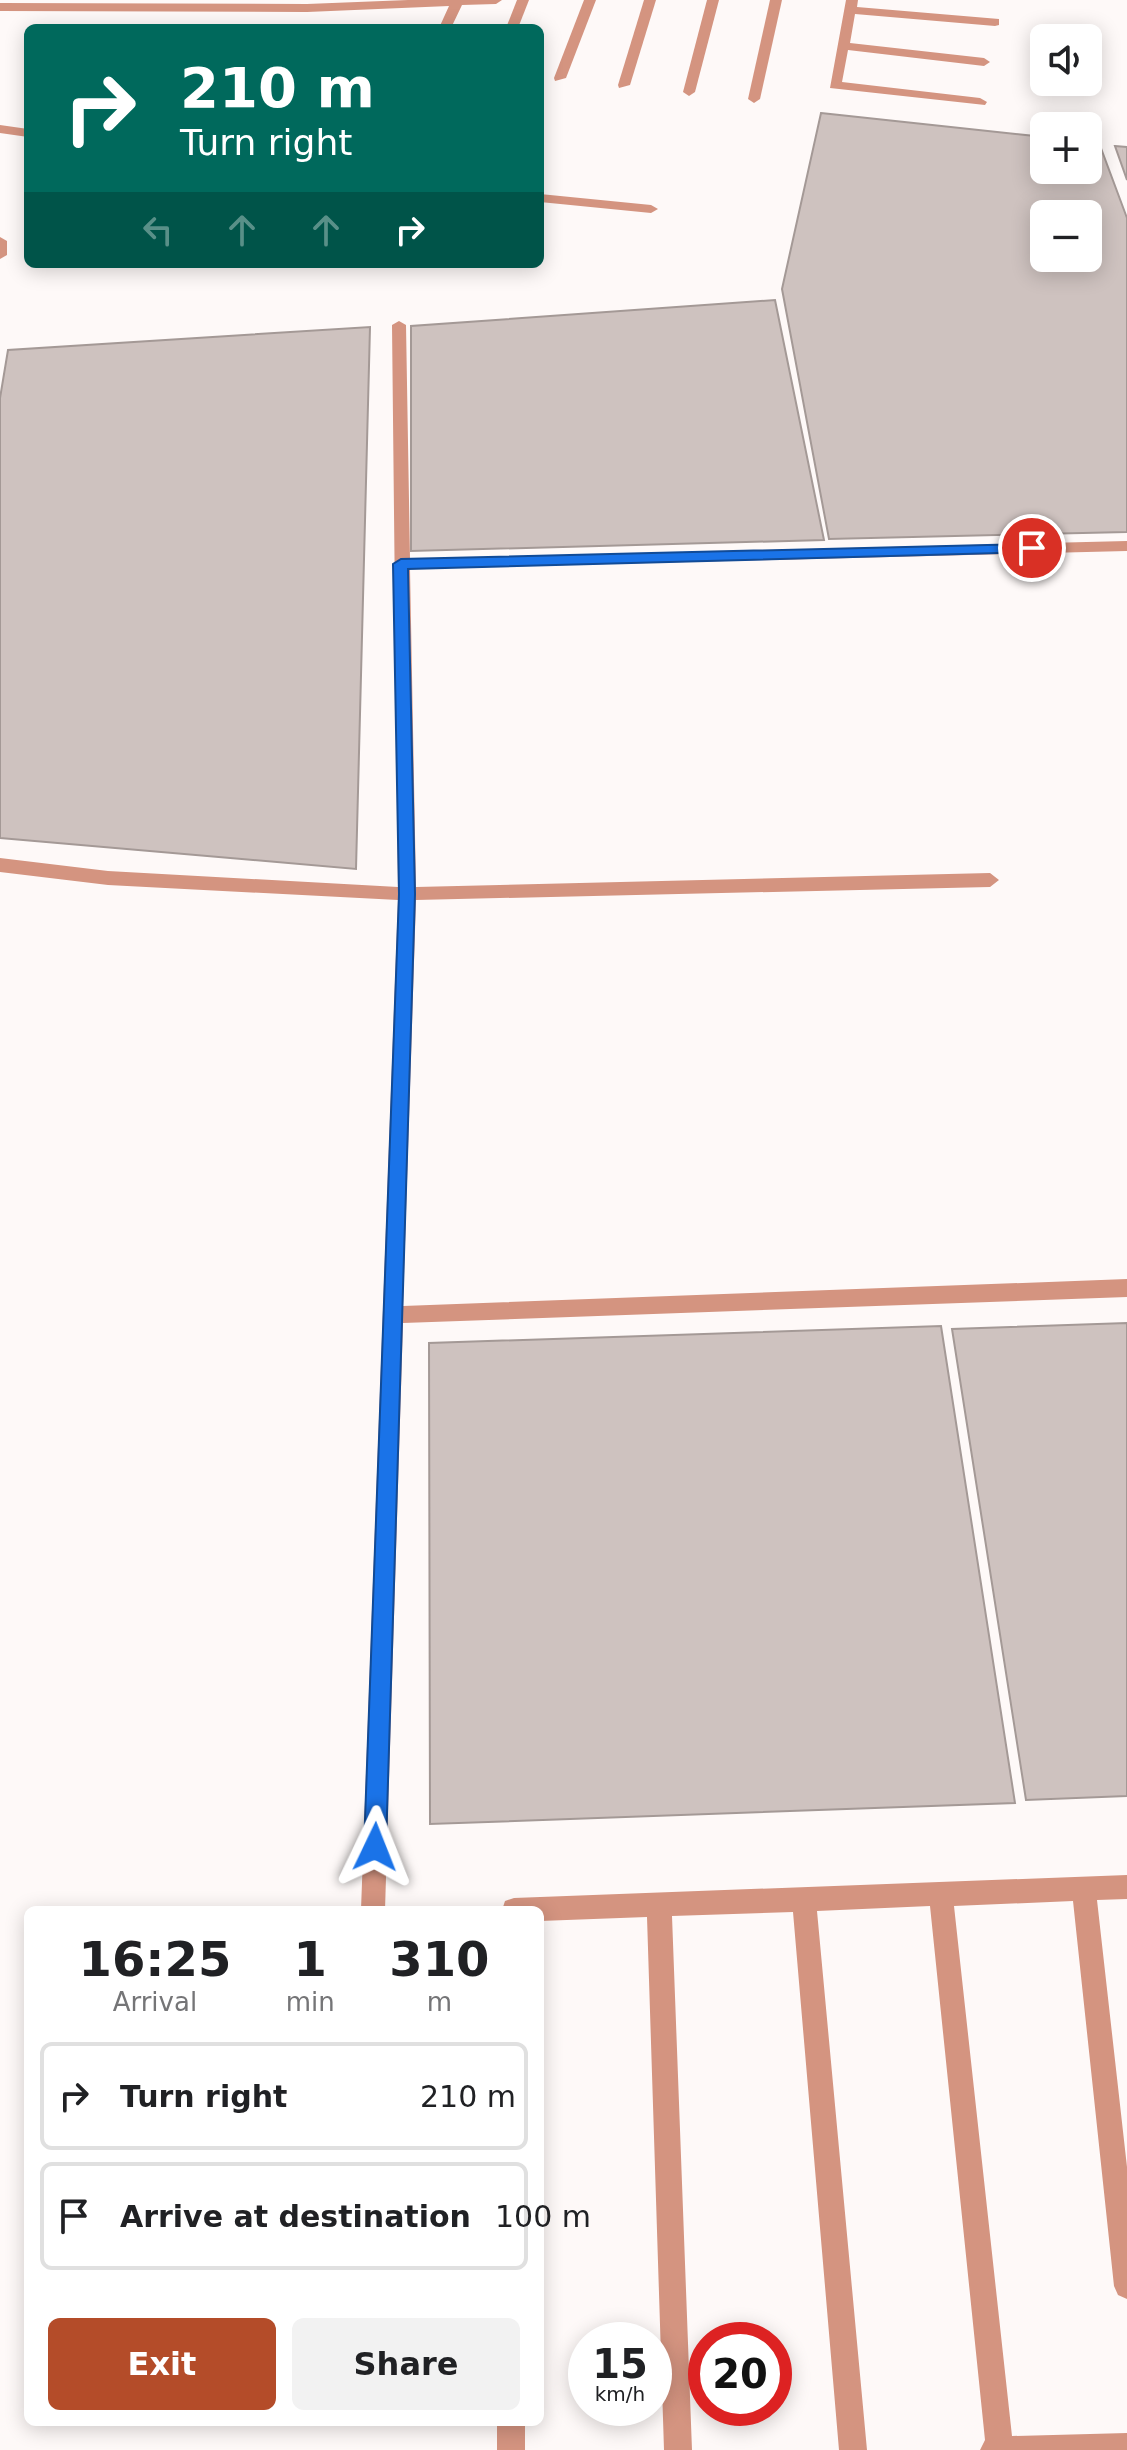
<!DOCTYPE html>
<html lang="en">
<head>
<meta charset="utf-8">
<style>
	:root { --surface:#fff; --page:#f2f2f2; --text:#202124; --muted:#757577; --line:#e0e0e0; --accent:#b44c29 }
	body { margin:0; font-family:"DejaVu Sans",sans-serif; background:var(--page); color:var(--text); height:100vh; display:flex; flex-direction:column; font-size:30px; white-space:nowrap }
	* { box-sizing:border-box; margin:0 }
	p { font-size:26px; color:var(--muted) }
	.icon { flex:none; width:44px; height:44px; fill:none; stroke:currentColor; stroke-width:2; stroke-linecap:round; stroke-linejoin:round }
	.map { position:relative; flex:1; overflow:hidden }
	.panel { position:absolute; left:24px; top:1906px; width:520px; height:520px; display:flex; flex-direction:column; background:var(--surface); border-radius:12px; box-shadow:0 4px 20px #0003 }
	.panel>* { flex:none }
	.hud { position:absolute; left:24px; top:24px; width:520px; height:244px; border-radius:12px; box-shadow:0 4px 20px #0003; background:#00695c; color:#fff; overflow:hidden }
	.tools { position:absolute; left:1030px; top:24px; display:grid; gap:16px }
	.tools a { display:grid; place-items:center; width:72px; height:72px; border-radius:12px; background:var(--surface); box-shadow:0 4px 20px #0003; font-size:40px }
	.speed { position:absolute; left:568px; top:2322px; display:flex; gap:16px; font-size:40px; font-weight:700; text-align:center }
	.speed>* { display:grid; place-content:center; width:104px; height:104px; border-radius:50%; background:var(--surface); box-shadow:0 4px 20px #0003; line-height:1 }
	.speed small { font-size:20px; font-weight:400 }
	.speed .limit { border:12px solid #d22; background:#fff; color:#111 }
	.pin { position:absolute; display:grid; place-items:center; width:68px; height:68px; color:#fff; margin:-34px; border:4px solid #fff; border-radius:50%; box-shadow:0 2px 8px #0007 }
	.me { position:absolute; width:88px; margin:-44px; rotate:2deg; stroke-linejoin:round; filter:drop-shadow(0 0 6px #0008) }
	.turn { display:flex; align-items:center; gap:28px; height:168px; padding:0 24px; font-size:36px }
	.turn .icon { width:104px; height:104px; stroke-width:2.5 }
	.turn b { display:block; font-size:56px; line-height:68px }
	.lanes { display:flex; align-items:center; height:76px; padding:0 24px; background:#0003; justify-content:center; gap:40px; direction:ltr }
	.lanes .off { opacity:.35 }
	.eta { display:flex; justify-content:space-evenly; align-items:center; height:136px; text-align:center }
	.eta b { font-size:48px; font-weight:700; line-height:56px }
	.primary-button { display:flex; gap:16px; margin-top:auto; padding:16px 24px }
	.primary-button a { flex:1; height:92px; border-radius:12px; background:var(--accent); color:#fff; font-size:32px; font-weight:700; line-height:92px; text-align:center }
	.primary-button a+a { background:var(--page); color:var(--text) }
	ul { padding:0; list-style:none }
	li { display:flex; align-items:center; gap:24px; height:108px; margin:0 16px 12px; padding:0 8px; border:4px solid var(--line); border-radius:12px }
	li div { flex:1 }
	li b { display:block; font-size:30px }
	li em { font-style:normal }
	.map>svg:first-child { display:block }
</style>
</head>
<body>
<div class="map">
<svg width="1127" height="2450" viewBox="0 0 1127 2450">
	<rect width="100%" height="100%" fill="#fef9f8"/>
	<!-- building -->
	<g fill="#cec2bf" stroke="#a49996" stroke-width="2" fill-rule="evenodd">
		<path d="M821 113 1044 137V170H1088V142L1099 143 1127 218V532L829 539 782 289ZM1044 214H1088V258H1044Z"/>
		<path d="M1115 146 1127 147V180Z"/>
		<path d="M775 300 824 540 411 551V326Z"/>
		<path d="M370 327 356 869 0 838V398L8 350Z"/>
		<path d="M1127 1323V1796L1026 1800 952 1329Z"/>
		<path d="M941 1326 1015 1803 430 1824 429 1343Z"/>
	</g>
	<g fill="none" stroke-linecap="round" stroke-linejoin="round">
		<!-- minor -->
		<g fill="#d49480" fill-rule="evenodd">
			<path d="M408 0H502L496 4 462 5 451 28H439L449 6 307 12 0 11V3L307 4Z"/>
			<path d="M517 0H529L518 28H506Z"/>
			<path d="M584 0H596L566 78 555 81 554 78Z"/>
			<path d="M644 0H656L630 85 619 88 618 85Z"/>
			<path d="M707 0H719L695 92 689 96 683 92Z"/>
			<path d="M770 0H782L760 99 754 103 748 99Z"/>
			<path d="M846 0H858L857 7 999 19V25L995 26 855 14 850 43 984 58 990 62 984 66 848 50 842 82 980 98 987 102 985 105 830 88Z"/>
			<path d="M0 125 28 129V137L0 133Z"/>
			<path d="M540 194 651 205 658 209 651 213 540 202Z"/>
			<path d="M0 237 7 241V255L0 259Z"/>
			<path d="M399 321 406 325 410 559 1127 541V551L410 569 416 887 990 873 999 880 990 887 416 900 403 1306 1127 1279V1297L403 1323 385 1910H361L398 900 108 885 0 872V858L108 871 398 887 392 325Z"/>
			<path d="M1127 1875V1899L1097 1900 1127 2167V2299L1118 2295 1114 2286 1073 1901 954 1906 1012 2436 1127 2433V2450H980L985 2440 930 1906 817 1911 867 2450H839L793 1912 672 1916 692 2450H664L647 1917 540 1921V1910H502L505 1901 514 1898Z"/>
			<rect x="497" y="2422" width="28" height="28"/>
		</g>
	</g>
	<!-- route -->
	<path fill="#1a73e8" stroke="#114b97" stroke-width="2" d="M1032 544 1037 545V552L408 569 415 894 386 1847 383 1855 375 1858 368 1855 364 1847 399 894 393 564 401 559Z"/>
</svg>
<div class="tools">
<a><svg class="icon" aria-label="sound" viewBox="0 0 24 24"><path d="M4 9h4l5-4v14l-5-4H4zM17 9q2 3 0 6"/></svg></a>
<a>+</a>
<a>−</a>
</div>
<div class="speed"><div>15<small>km/h</small></div><div class="limit">20</div></div>
<div class="pin" style="left:1032px;top:548px;background:#d93025"><svg class="icon" aria-label="arrive" viewBox="0 0 24 24"><path d="M6 21V4h12l-3 4 3 4H6"/></svg></div>
<svg class="me" style="left:375px;top:1847px" viewBox="-20 -20 40 40"><path d="M0-17L14 15 0 8-14 15z" fill="#1a73e8" stroke="#fff" stroke-width="4"/></svg>
<div class="hud">
<div class="turn"><svg class="icon" aria-label="right" viewBox="0 0 24 24"><path d="M7 20v-9h11M14 6l5 5-5 5"/></svg><div><b>210 m</b>Turn right</div></div>
<div class="lanes"><svg class="icon off" aria-label="left" viewBox="0 0 24 24"><path d="M17 20v-9H6M10 6l-5 5 5 5"/></svg><svg class="icon off" aria-label="ahead" viewBox="0 0 24 24"><path d="M12 20V5M6 11l6-6 6 6"/></svg><svg class="icon off" aria-label="ahead" viewBox="0 0 24 24"><path d="M12 20V5M6 11l6-6 6 6"/></svg><svg class="icon" aria-label="right" viewBox="0 0 24 24"><path d="M7 20v-9h11M14 6l5 5-5 5"/></svg></div>
</div>
<section class="panel">
<div class="eta">
<div><b>16:25</b><p>Arrival</p></div>
<div><b>1</b><p>min</p></div>
<div><b>310</b><p>m</p></div>
</div>
<ul>
<li><svg class="icon" aria-label="right" viewBox="0 0 24 24"><path d="M7 20v-9h11M14 6l5 5-5 5"/></svg><div><b>Turn right</b></div><em>210 m</em></li>
<li><svg class="icon" aria-label="arrive" viewBox="0 0 24 24"><path d="M6 21V4h12l-3 4 3 4H6"/></svg><div><b>Arrive at destination</b></div><em>100 m</em></li>
</ul>
<div class="primary-button"><a>Exit</a><a>Share</a></div>
</section>
</div>
</body>
</html>
